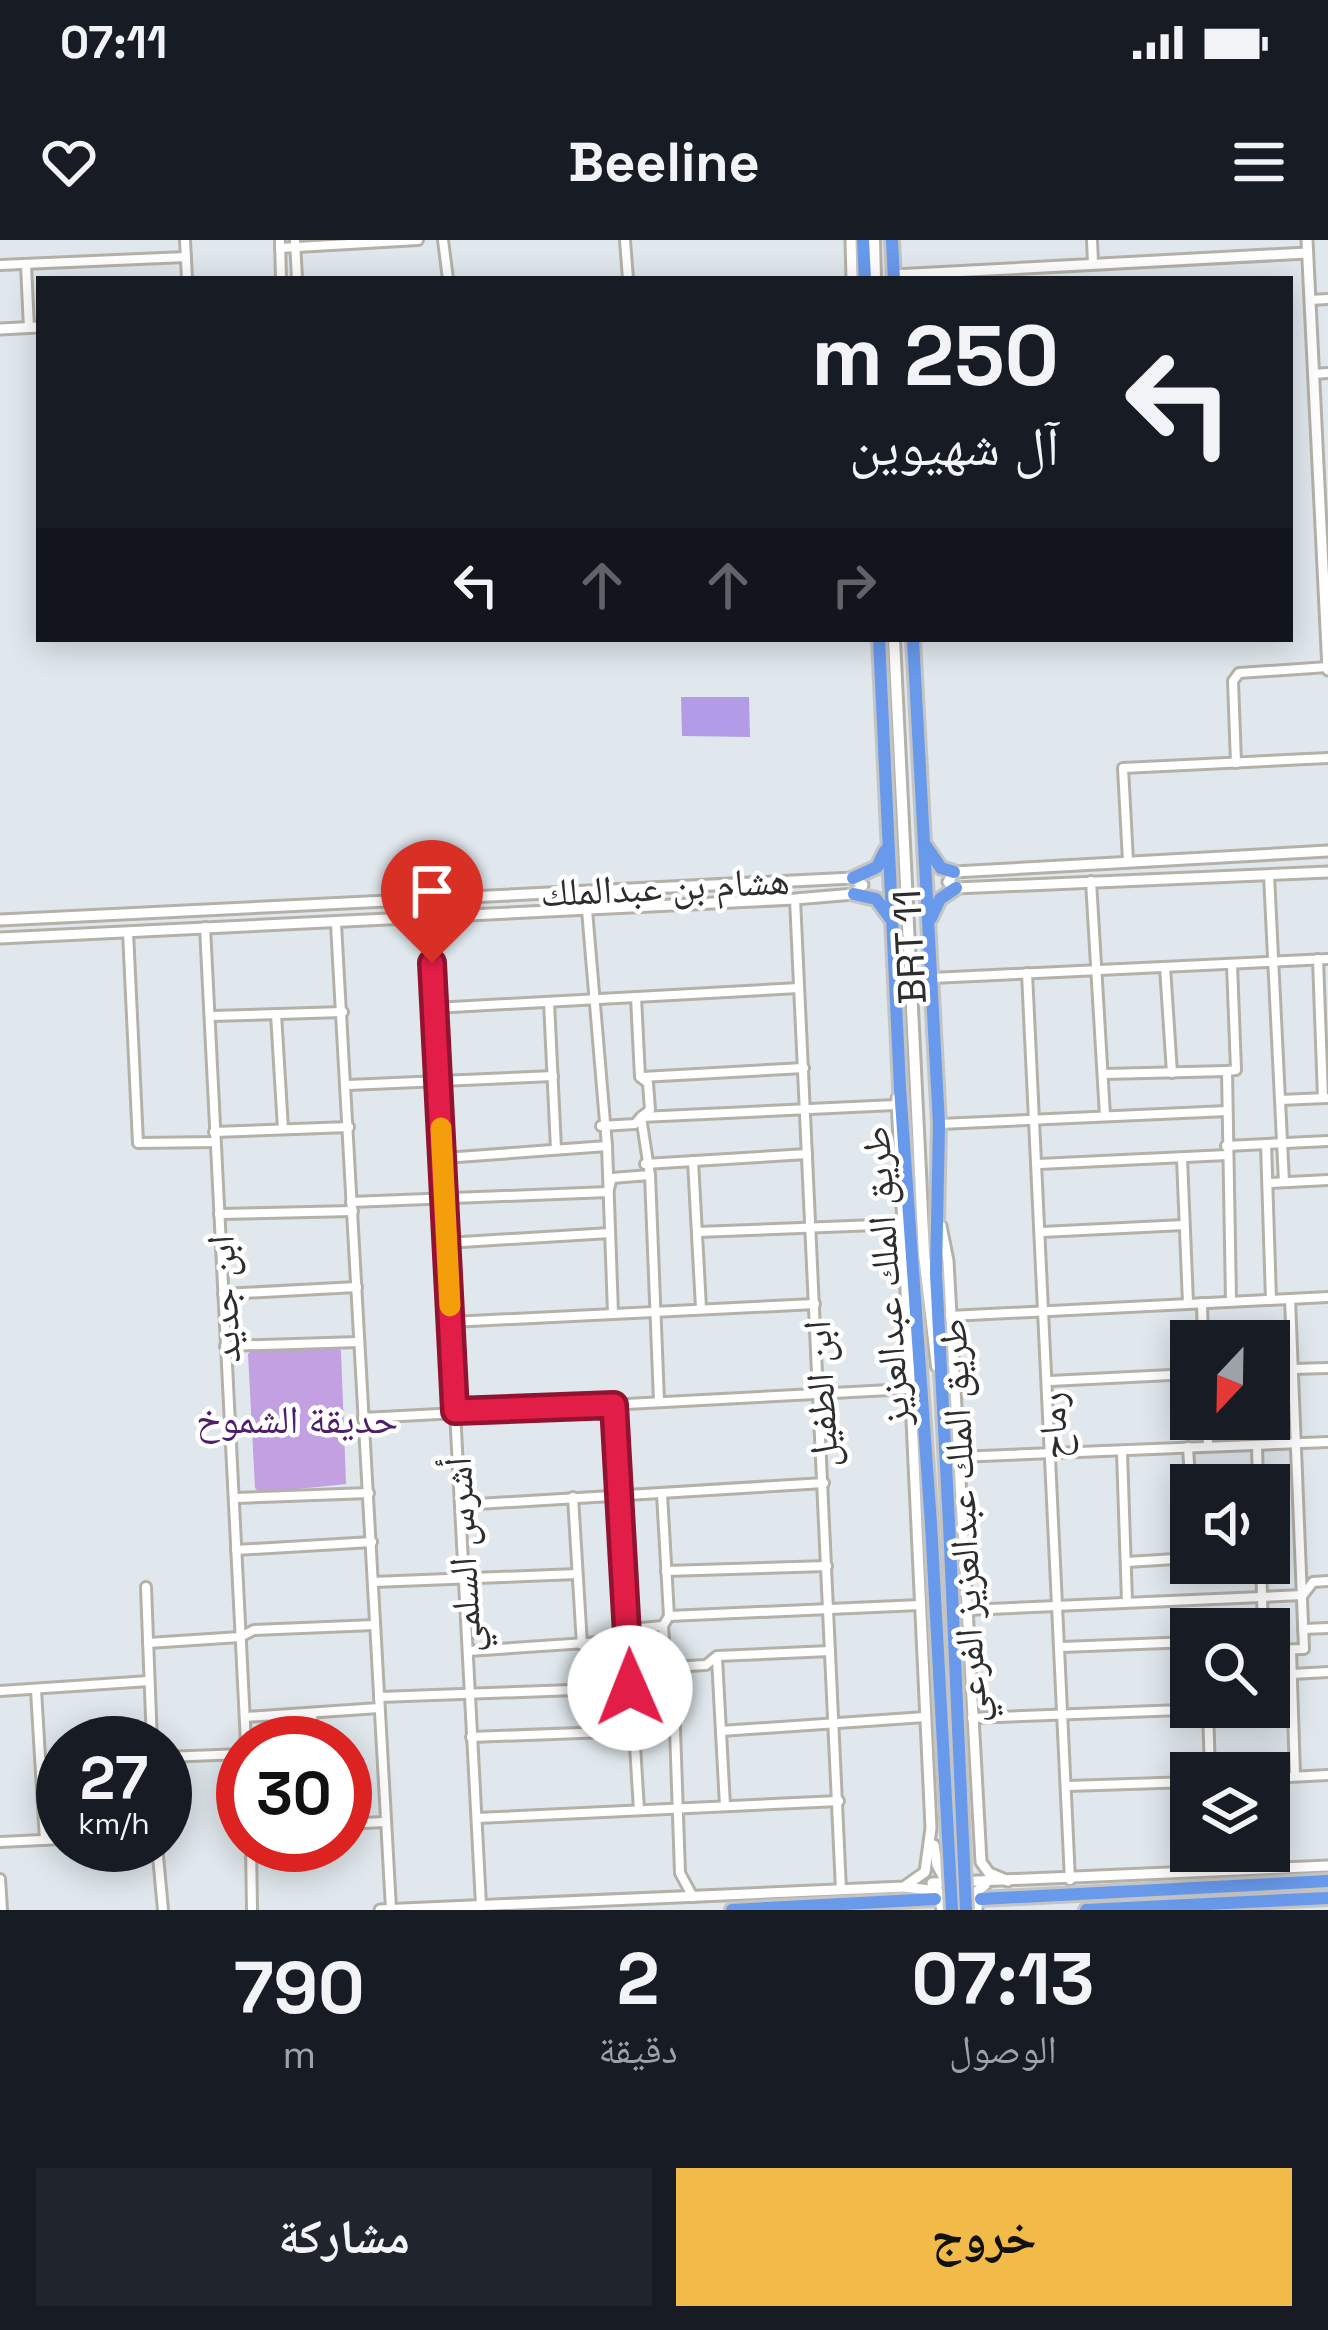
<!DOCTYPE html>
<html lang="ar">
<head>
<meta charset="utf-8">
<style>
	:root { --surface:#171b24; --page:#20242c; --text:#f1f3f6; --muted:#9ea1a6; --accent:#f2ba49 }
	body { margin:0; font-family:"Space Grotesk","Noto Naskh Arabic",sans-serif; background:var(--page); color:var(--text); direction:rtl; height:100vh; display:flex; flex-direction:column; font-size:45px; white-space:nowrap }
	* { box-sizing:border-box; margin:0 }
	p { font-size:39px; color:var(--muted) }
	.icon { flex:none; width:66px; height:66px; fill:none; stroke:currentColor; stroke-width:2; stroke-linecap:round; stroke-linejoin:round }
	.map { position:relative; height:1670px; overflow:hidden; direction:ltr }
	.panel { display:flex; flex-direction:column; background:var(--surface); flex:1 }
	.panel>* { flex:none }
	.banner { position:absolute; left:36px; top:36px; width:1257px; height:366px; border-radius:0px; box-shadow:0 6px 30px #0003; direction:rtl; background:#171b24; color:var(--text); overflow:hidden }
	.needle { width:78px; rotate:202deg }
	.controls { position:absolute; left:1170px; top:1080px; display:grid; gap:24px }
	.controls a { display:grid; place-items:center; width:120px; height:120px; border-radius:0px; background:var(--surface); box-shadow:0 6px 30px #0003; font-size:60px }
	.speed { position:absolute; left:36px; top:1476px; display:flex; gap:24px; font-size:60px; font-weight:700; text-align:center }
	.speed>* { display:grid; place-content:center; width:156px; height:156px; border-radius:50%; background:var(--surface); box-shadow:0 6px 30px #0003; line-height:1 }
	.speed small { font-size:30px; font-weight:400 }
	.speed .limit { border:18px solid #d22; background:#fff; color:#111 }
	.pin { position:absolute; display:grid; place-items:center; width:102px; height:102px; color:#fff; margin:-123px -51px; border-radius:50% 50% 50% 0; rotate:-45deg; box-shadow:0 0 12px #0007 }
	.pin .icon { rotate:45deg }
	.me { position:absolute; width:132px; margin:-66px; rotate:359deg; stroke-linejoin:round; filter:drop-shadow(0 0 9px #0008) }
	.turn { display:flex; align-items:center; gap:42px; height:252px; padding:0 36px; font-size:54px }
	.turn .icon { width:156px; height:156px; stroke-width:2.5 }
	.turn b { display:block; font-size:84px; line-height:102px }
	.lanes { display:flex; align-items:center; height:114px; padding:0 36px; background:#0003; justify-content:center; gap:60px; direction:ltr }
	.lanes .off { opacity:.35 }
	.eta { display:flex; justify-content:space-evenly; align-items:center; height:204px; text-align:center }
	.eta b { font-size:72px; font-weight:700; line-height:84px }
	.cta { display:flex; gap:24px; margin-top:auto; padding:24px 36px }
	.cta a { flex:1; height:138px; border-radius:0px; background:var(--accent); color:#111; font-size:48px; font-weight:700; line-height:138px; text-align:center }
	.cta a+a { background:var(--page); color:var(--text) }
	.status { display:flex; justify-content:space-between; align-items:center; height:84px; padding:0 60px; background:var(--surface); direction:ltr }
	.status svg { height:33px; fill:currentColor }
	header { display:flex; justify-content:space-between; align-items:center; height:156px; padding:0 36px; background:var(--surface); font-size:54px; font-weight:700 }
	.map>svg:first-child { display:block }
</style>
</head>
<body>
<div class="status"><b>07:11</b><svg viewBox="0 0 49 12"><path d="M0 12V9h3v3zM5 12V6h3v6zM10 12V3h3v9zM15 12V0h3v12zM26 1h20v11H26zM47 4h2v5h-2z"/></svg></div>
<header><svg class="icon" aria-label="menu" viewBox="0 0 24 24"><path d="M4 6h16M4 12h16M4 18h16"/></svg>Beeline<svg class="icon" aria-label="heart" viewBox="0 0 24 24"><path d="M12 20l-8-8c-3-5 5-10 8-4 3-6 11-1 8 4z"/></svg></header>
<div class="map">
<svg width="1328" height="1670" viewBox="0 0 1328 1670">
	<rect width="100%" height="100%" fill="#e0e8ed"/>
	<!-- green -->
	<path fill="#c2a0e1" d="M336 1106 341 1111 346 1244 260 1253 255 1248 248 1114 253 1109Z"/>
	<!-- pitch -->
	<path fill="#b29ce7" d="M681 457H749L750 497 682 496Z"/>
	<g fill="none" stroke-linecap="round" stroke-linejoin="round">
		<defs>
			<g id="minor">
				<path d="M185 0 187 39"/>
				<path d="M280 0 281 39"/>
				<path d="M295 0 297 39"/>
				<path d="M443 0 448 39"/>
				<path d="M625 0 628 39"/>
				<path d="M1092 0 1093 23"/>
				<path d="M280 8 418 0"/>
				<path d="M0 25 186 17"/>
				<path d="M26 25 29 88"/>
				<path d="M1310 60 1328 59"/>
				<path d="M1313 134 1328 133"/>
				<path d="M1236 523 1233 441 1239 433 1328 427"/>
				<path d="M1128 621 1123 528 1328 518"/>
				<path d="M1269 635 1284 942"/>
				<path d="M1091 641 1105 876"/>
				<path d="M795 659 841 1650"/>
				<path d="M587 670 607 906 613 1073"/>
				<path d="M429 677 481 1665"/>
				<path d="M336 684 391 1669"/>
				<path d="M205 687 246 1503"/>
				<path d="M128 692 138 903 215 902"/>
				<path d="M1318 719 1323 858"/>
				<path d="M1165 727 1172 833"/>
				<path d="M1027 733 1070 1640"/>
				<path d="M932 738 1328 719"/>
				<path d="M636 757 640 837 648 843 650 870 641 877 650 935 659 1161"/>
				<path d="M549 762 556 909"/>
				<path d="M434 768 799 748"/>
				<path d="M276 774 283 889"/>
				<path d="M211 776 343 772"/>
				<path d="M1104 834 1227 831"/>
				<path d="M642 837 804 828"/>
				<path d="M348 845 553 836"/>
				<path d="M1280 860 1326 858"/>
				<path d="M940 884 1227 871"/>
				<path d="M601 886 635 884 641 877 895 865"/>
				<path d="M214 892 349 887"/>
				<path d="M1266 904 1271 1060"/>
				<path d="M1226 906 1328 901"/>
				<path d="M444 918 607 906"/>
				<path d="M1182 918 1188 1063"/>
				<path d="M693 921 701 1068"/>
				<path d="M645 924 807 914"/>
				<path d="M1039 924 1227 915"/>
				<path d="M1268 943 1328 940"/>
				<path d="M351 962 608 952 612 938 650 935"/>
				<path d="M219 974 353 971"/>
				<path d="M698 992 901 984"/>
				<path d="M1042 992 1184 985"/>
				<path d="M446 1003 610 993"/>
				<path d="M223 1054 357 1047"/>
				<path d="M1231 1061 1227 831 1236 830 1232 724"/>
				<path d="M1202 1063 1203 1101"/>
				<path d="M950 1076 1328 1057"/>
				<path d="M451 1082 815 1064"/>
				<path d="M225 1106 359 1102"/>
				<path d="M1292 1129 1328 1128"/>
				<path d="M1050 1141 1191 1134"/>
				<path d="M614 1165 639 1570"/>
				<path d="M363 1178 909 1149"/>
				<path d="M1207 1179 1208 1206"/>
				<path d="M1257 1205 1258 1245"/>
				<path d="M1188 1207 1191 1255"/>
				<path d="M1122 1212 1127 1362"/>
				<path d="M957 1217 1328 1202"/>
				<path d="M662 1254 669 1376 663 1386 666 1426 673 1432 680 1633 693 1657"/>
				<path d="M573 1257 582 1405"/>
				<path d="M235 1258 369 1253"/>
				<path d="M461 1265 824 1243"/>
				<path d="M236 1310 372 1302"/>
				<path d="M1127 1322 1191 1318"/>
				<path d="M1261 1323 1263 1389"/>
				<path d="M666 1331 827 1326"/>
				<path d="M373 1342 577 1334"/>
				<path d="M146 1347 152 1503"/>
				<path d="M967 1370 1303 1355 1313 1342 1328 1341"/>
				<path d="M669 1376 920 1365"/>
				<path d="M630 1389 663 1386"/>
				<path d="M1303 1389 1328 1388"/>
				<path d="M148 1403 240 1397 254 1390 374 1385"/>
				<path d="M1062 1407 1191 1402"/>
				<path d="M1269 1410 1304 1409 1290 1059"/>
				<path d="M1291 1410 1295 1536"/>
				<path d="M468 1411 630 1400"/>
				<path d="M717 1418 725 1566"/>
				<path d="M631 1429 706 1425 717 1416 830 1411"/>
				<path d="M1292 1434 1328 1432"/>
				<path d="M36 1450 45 1600"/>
				<path d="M0 1451 149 1441"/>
				<path d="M379 1457 630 1448"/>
				<path d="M1208 1468 1210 1533"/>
				<path d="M312 1473 313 1503"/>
				<path d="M246 1477 379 1468"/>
				<path d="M972 1478 1208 1469"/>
				<path d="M721 1491 925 1477"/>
				<path d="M471 1497 633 1491"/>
				<path d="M165 1517 243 1514"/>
				<path d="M41 1522 63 1521"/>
				<path d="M1269 1538 1328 1535"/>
				<path d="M1068 1546 1191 1542"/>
				<path d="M477 1578 839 1561"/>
				<path d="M345 1584 384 1582"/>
				<path d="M0 1602 63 1599"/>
				<path d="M157 1605 163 1670"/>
				<path d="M251 1605 252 1670"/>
				<path d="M1257 1611 1258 1629"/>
				<path d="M0 1639 2 1670"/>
			</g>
			<g id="tertiary">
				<path d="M851 0 852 39"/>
				<path d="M1307 0 1328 430"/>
				<path d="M894 35 1307 13"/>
				<path d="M0 89 39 87"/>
				<path d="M1328 611 954 632 948 642 956 648 1328 632"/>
				<path d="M0 680 853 638 863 645 854 654 795 659 0 698"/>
				<path d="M941 986 948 1021 981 1622 989 1633 1008 1641"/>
				<path d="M934 1605 937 1625 961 1670"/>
				<path d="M932 1643 1328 1626"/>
				<path d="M905 1647 938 1651 942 1670"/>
				<path d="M380 1670 904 1647 925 1632 931 1588 897 858"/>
				<path d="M977 1670V1651L985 1645"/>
			</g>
			<g id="secondary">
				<path d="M874 0 875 39"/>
				<path d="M894 399 924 1014 937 1126"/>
			</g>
			<g id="primary">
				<path d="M863 0 865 39"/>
				<path d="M892 0 894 39"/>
				<path d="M879 399 900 848 931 1284"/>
				<path d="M913 399 939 884 936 1034 949 1283"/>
				<path d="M926 606 941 628 954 632"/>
				<path d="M853 638 877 627 885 611"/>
				<path d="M854 654 876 659 890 678"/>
				<path d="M931 678 940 659 956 648"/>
				<path d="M981 1659 1328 1641"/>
				<path d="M732 1670 935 1659"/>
				<path d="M1086 1670 1328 1658"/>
			</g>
		</defs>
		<!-- minor casing -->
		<use href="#minor" stroke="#b4b1a9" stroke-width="14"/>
		<!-- tertiary casing -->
		<use href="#tertiary" stroke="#b4b1a9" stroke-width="15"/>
		<!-- secondary casing -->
		<use href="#secondary" stroke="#b4b1a9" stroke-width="16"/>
		<!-- primary casing -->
		<use href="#primary" stroke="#c4c4c4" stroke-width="18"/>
		<!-- minor -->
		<use href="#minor" stroke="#fff" stroke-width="8"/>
		<!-- tertiary -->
		<use href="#tertiary" stroke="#fff" stroke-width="9"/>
		<!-- secondary -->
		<use href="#secondary" stroke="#fff" stroke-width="10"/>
		<!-- primary -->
		<use href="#primary" stroke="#6899eb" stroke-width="12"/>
		<defs>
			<g id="primary-bridge">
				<path d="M949 1283 966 1670"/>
				<path d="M931 1284 952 1670"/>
			</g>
		</defs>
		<!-- primary-bridge casing -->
		<use href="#primary-bridge" stroke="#c4c4c4" stroke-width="18" stroke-linecap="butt"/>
		<!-- primary-bridge -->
		<use href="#primary-bridge" stroke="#6899eb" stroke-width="12"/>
	</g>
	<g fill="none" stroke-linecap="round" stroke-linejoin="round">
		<defs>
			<path id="route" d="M432 723 455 1171 614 1165 630 1448"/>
		</defs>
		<!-- route casing -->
		<use href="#route" stroke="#92132f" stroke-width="30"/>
		<!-- route -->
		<use href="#route" stroke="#e11d48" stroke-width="21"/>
		<!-- slow -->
		<path stroke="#f59e0b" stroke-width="21" d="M441 888 450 1066"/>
	</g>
	<g text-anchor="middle" stroke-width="9" stroke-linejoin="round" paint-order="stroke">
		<!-- street labels -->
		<g font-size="39" fill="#2d2d2d" stroke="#fff">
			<text transform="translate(665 646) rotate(-3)" y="14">هشام بن عبدالملك</text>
			<text transform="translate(909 707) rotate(-93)" y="14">BRT 11</text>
			<text transform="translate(885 1036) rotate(-94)" y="14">طريق الملك عبدالعزيز</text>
			<text transform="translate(223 1059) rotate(-93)" y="14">ابن جديد</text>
			<text transform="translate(820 1154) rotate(-93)" y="14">ابن الطفيل</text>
			<text transform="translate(1052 1186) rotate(-93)" y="14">رماح</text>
			<text transform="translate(962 1281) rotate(-93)" y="14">طريق الملك عبدالعزيز الفرعي</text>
			<text transform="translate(462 1315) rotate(-93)" y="14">أشرس السلمي</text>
		</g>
		<!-- park labels -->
		<g font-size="39" fill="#4e1f68" stroke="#fff">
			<text x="297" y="1193">حديقة الشموخ</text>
		</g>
	</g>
</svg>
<div class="controls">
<a><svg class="needle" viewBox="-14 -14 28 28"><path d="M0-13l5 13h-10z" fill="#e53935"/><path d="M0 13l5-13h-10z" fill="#9ea1a6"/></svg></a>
<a><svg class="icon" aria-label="sound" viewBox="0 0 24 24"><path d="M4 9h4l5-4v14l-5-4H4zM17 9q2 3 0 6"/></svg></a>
<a><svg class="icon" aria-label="search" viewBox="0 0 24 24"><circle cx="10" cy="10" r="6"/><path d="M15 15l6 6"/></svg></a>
<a><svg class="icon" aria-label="layers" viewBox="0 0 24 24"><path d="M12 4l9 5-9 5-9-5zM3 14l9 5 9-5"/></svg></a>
</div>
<div class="speed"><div>27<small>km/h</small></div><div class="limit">30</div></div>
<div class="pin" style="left:432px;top:723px;background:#d93025"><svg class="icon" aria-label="arrive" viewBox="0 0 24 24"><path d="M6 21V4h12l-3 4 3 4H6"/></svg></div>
<svg class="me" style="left:630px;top:1448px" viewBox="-20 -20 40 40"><circle r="19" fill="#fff"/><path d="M0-13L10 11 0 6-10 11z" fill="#e11d48"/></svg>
<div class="banner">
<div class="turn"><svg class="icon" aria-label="left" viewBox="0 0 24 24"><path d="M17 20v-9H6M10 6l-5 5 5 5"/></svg><div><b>250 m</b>آل شهيوين</div></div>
<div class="lanes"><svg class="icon" aria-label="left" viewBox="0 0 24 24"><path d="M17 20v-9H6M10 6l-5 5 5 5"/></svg><svg class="icon off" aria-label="ahead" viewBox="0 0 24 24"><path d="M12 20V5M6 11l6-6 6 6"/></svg><svg class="icon off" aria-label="ahead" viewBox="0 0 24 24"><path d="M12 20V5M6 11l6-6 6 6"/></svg><svg class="icon off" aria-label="right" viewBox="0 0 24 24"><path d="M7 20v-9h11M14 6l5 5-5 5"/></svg></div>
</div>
</div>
<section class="panel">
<div class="eta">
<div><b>07:13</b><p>الوصول</p></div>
<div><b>2</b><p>دقيقة</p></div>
<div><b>790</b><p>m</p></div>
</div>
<div class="cta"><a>خروج</a><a>مشاركة</a></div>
</section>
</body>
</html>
